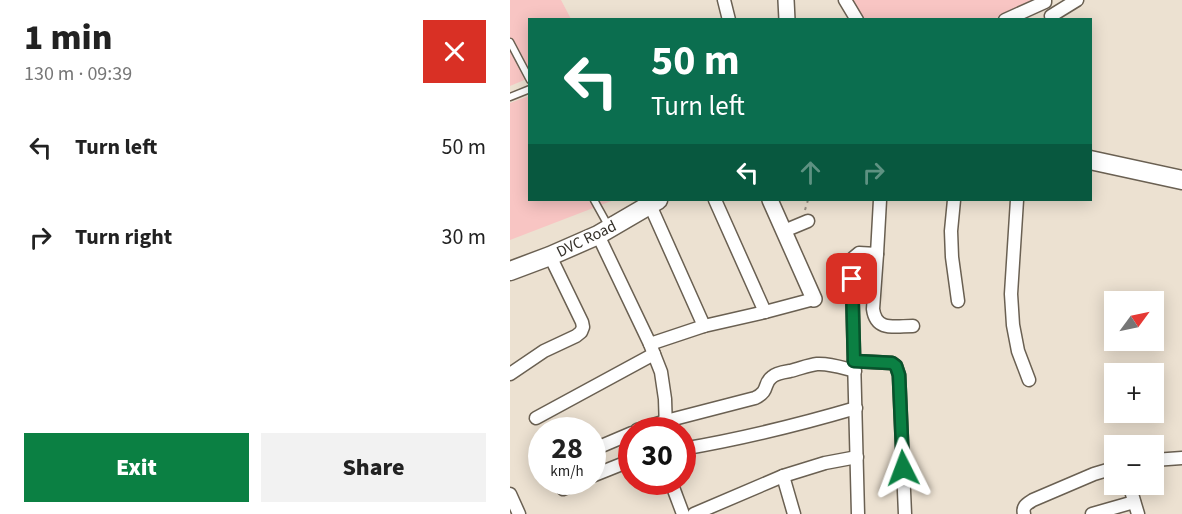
<!DOCTYPE html>
<html lang="en">
<head>
<meta charset="utf-8">
<style>
	:root { --surface:#fff; --page:#f2f2f2; --text:#222; --muted:#767676; --accent:#0b8043 }
	body { margin:0; font-family:"Source Sans 3",sans-serif; background:var(--page); color:var(--text); height:100vh; display:flex; flex-direction:column; font-size:22px; white-space:nowrap }
	* { box-sizing:border-box; margin:0 }
	p { font-size:20px; color:var(--muted) }
	.icon { flex:none; width:33px; height:33px; fill:none; stroke:currentColor; stroke-width:2; stroke-linecap:round; stroke-linejoin:round }
	.map { position:relative; flex:1; overflow:hidden }
	.panel { display:flex; flex-direction:column; background:var(--surface); width:510px }
	.panel>* { flex:none }
	.banner { position:absolute; left:18px; top:18px; width:564px; height:183px; border-radius:0px; box-shadow:0 3px 15px #0003; background:#0b6e4f; color:#fff; overflow:hidden }
	.needle { width:39px; rotate:57deg }
	.controls { position:absolute; left:594px; top:291px; display:grid; gap:12px }
	.controls a { display:grid; place-items:center; width:60px; height:60px; border-radius:0px; background:var(--surface); box-shadow:0 3px 15px #0003; font-size:30px }
	.speed { position:absolute; left:18px; top:417px; display:flex; gap:12px; font-size:30px; font-weight:700; text-align:center }
	.speed>* { display:grid; place-content:center; width:78px; height:78px; border-radius:50%; background:var(--surface); box-shadow:0 3px 15px #0003; line-height:1 }
	.speed small { font-size:15px; font-weight:400 }
	.speed .limit { border:9px solid #d22; background:#fff; color:#111 }
	.pin { position:absolute; display:grid; place-items:center; width:51px; height:51px; color:#fff; margin:-26px; border-radius:12px; box-shadow:0 3px 9px #0006 }
	.me { position:absolute; width:66px; margin:-33px; rotate:357deg; stroke-linejoin:round; filter:drop-shadow(0 0 4px #0008) }
	.turn { display:flex; align-items:center; gap:21px; height:126px; padding:0 24px; font-size:27px }
	.turn .icon { width:78px; height:78px; stroke-width:2.5 }
	.turn b { display:block; font-size:42px; line-height:51px }
	.lanes { display:flex; align-items:center; height:57px; padding:0 24px; background:#0003; justify-content:center; gap:30px; direction:ltr }
	.lanes .off { opacity:.35 }
	.round { display:grid; place-items:center; flex:none; width:63px; height:63px; border-radius:0px; background:var(--page) }
	.headline { display:flex; align-items:center; justify-content:space-between; height:102px; padding:0 24px }
	h1 { font-size:36px; font-weight:800; line-height:45px }
	.action { display:flex; gap:12px; margin-top:auto; padding:12px 24px }
	.action a { flex:1; height:69px; border-radius:0px; background:var(--accent); color:#fff; font-size:24px; font-weight:800; line-height:69px; text-align:center }
	.action a+a { background:var(--page); color:var(--text) }
	ul { padding:0; list-style:none }
	li { display:flex; align-items:center; gap:18px; height:90px; padding:0 24px }
	li div { flex:1 }
	li b { display:block; font-size:22px }
	li em { font-style:normal }
	main { display:flex; flex:1; min-height:0 }
	.map>svg:first-child { display:block }
</style>
</head>
<body>
<main>
<section class="panel">
<div class="headline"><div><h1>1 min</h1><p>130 m · 09:39</p></div><a class="round" style="background:#d93025;color:#fff"><svg class="icon" aria-label="close" viewBox="0 0 24 24"><path d="M6 6l12 12M18 6L6 18"/></svg></a></div>
<ul>
<li><svg class="icon" aria-label="left" viewBox="0 0 24 24"><path d="M17 20v-9H6M10 6l-5 5 5 5"/></svg><div><b>Turn left</b></div><em>50 m</em></li>
<li><svg class="icon" aria-label="right" viewBox="0 0 24 24"><path d="M7 20v-9h11M14 6l5 5-5 5"/></svg><div><b>Turn right</b></div><em>30 m</em></li>
</ul>
<div class="action"><a>Exit</a><a>Share</a></div>
</section>
<div class="map">
<svg width="672" height="514" viewBox="0 0 672 514">
	<rect width="100%" height="100%" fill="#ece1d1"/>
	<!-- green -->
	<g fill="#f8c5c3">
		<path d="M0 0H51L61 19 20 20 19 78 0 86Z"/>
		<path d="M342 0H527L481 20 353 19Z"/>
		<path d="M19 96 20 200H104L0 240V103Z"/>
	</g>
	<g fill="none" stroke-linecap="round" stroke-linejoin="round">
		<defs>
			<g id="service">
				<path d="M0 42 20 80"/>
				<path d="M0 97 20 89"/>
				<path d="M84 200 99 227"/>
			</g>
			<g id="minor">
				<path d="M214 0 219 20"/>
				<path d="M335 0 347 20"/>
				<path d="M541 16 567 0"/>
				<path d="M495 20 535 2V0"/>
				<path d="M205 200 255 312"/>
				<path d="M444 200 441 231 442 257 448 301"/>
				<path d="M507 200 501 294 503 325 508 351 519 380"/>
				<path d="M140 205 194 326"/>
				<path d="M274 231 298 221"/>
				<path d="M88 235 140 344 151 372 155 399 156 430"/>
				<path d="M367 254 363 309C366 332 385 326 403 326"/>
				<path d="M140 344 194 326 255 312 304 299"/>
				<path d="M344 361 382 363 386 366 389 375 395 514"/>
				<path d="M0 374 34 351 66 336 71 332 73 327 72 322 40 256"/>
				<path d="M26 418 144 354"/>
				<path d="M127 430 156 421 245 398C260 391 253 383 262 377 266 373 274 372 280 371 289 369 298 365 307 364 320 363 333 368 345 371"/>
				<path d="M172 449C231 439 288 425 346 408"/>
				<path d="M82 450 122 433"/>
				<path d="M644 460 672 458"/>
				<path d="M82 476 122 460"/>
				<path d="M273 476 284 514"/>
				<path d="M161 482 173 514"/>
				<path d="M619 484 628 514"/>
				<path d="M53 489 70 482"/>
				<path d="M0 494 9 514"/>
				<path d="M184 514 273 476 315 463 347 457"/>
				<path d="M348 514 342 280 343 258 349 253 367 254 370 200"/>
				<path d="M514 514C512 506 517 504 523 500L584 474 604 468"/>
				<path d="M582 514 624 502"/>
			</g>
			<g id="tertiary">
				<path d="M276 0 277 20"/>
				<path d="M260 200 304 299"/>
			</g>
			<g id="secondary">
				<path d="M580 160 672 180"/>
				<path d="M0 271 40 256 88 235 148 200"/>
			</g>
		</defs>
		<!-- service casing -->
		<use href="#service" stroke="#6a6052" stroke-width="9"/>
		<!-- minor casing -->
		<use href="#minor" stroke="#6a6052" stroke-width="15"/>
		<!-- tertiary casing -->
		<use href="#tertiary" stroke="#6a6052" stroke-width="18"/>
		<!-- secondary casing -->
		<use href="#secondary" stroke="#6a6052" stroke-width="21"/>
		<!-- path -->
		<path stroke="#999185" stroke-width="2" stroke-dasharray="3 4.5" stroke-linecap="butt" d="M295 210 298 200"/>
		<!-- service -->
		<use href="#service" stroke="#fff" stroke-width="6"/>
		<!-- minor -->
		<use href="#minor" stroke="#fff" stroke-width="12"/>
		<!-- tertiary -->
		<use href="#tertiary" stroke="#fff" stroke-width="15"/>
		<!-- secondary -->
		<use href="#secondary" stroke="#fff" stroke-width="18"/>
	</g>
	<g fill="none" stroke-linecap="round" stroke-linejoin="round">
		<defs>
			<path id="route" d="M342 279 344 361 382 363 386 366 389 375 393 468"/>
		</defs>
		<!-- route casing -->
		<use href="#route" stroke="#07532c" stroke-width="15"/>
		<!-- route -->
		<use href="#route" stroke="#0b8043" stroke-width="10"/>
	</g>
	<g text-anchor="middle" stroke-width="4.5" stroke-linejoin="round" paint-order="stroke">
		<!-- street labels -->
		<g font-size="16" fill="#35312a" stroke="#fff">
			<text transform="translate(76 238) rotate(-26)" y="6">DVC Road</text>
		</g>
	</g>
</svg>
<div class="controls">
<a><svg class="needle" viewBox="-14 -14 28 28"><path d="M0-13l5 13h-10z" fill="#e53935"/><path d="M0 13l5-13h-10z" fill="#767676"/></svg></a>
<a>+</a>
<a>−</a>
</div>
<div class="speed"><div>28<small>km/h</small></div><div class="limit">30</div></div>
<div class="pin" style="left:342px;top:279px;background:#d93025"><svg class="icon" aria-label="arrive" viewBox="0 0 24 24"><path d="M6 21V4h12l-3 4 3 4H6"/></svg></div>
<svg class="me" style="left:393px;top:468px" viewBox="-20 -20 40 40"><path d="M0-17L14 15 0 8-14 15z" fill="#0b8043" stroke="#fff" stroke-width="4"/></svg>
<div class="banner">
<div class="turn"><svg class="icon" aria-label="left" viewBox="0 0 24 24"><path d="M17 20v-9H6M10 6l-5 5 5 5"/></svg><div><b>50 m</b>Turn left</div></div>
<div class="lanes"><svg class="icon" aria-label="left" viewBox="0 0 24 24"><path d="M17 20v-9H6M10 6l-5 5 5 5"/></svg><svg class="icon off" aria-label="ahead" viewBox="0 0 24 24"><path d="M12 20V5M6 11l6-6 6 6"/></svg><svg class="icon off" aria-label="right" viewBox="0 0 24 24"><path d="M7 20v-9h11M14 6l5 5-5 5"/></svg></div>
</div>
</div>
</main>
</body>
</html>
